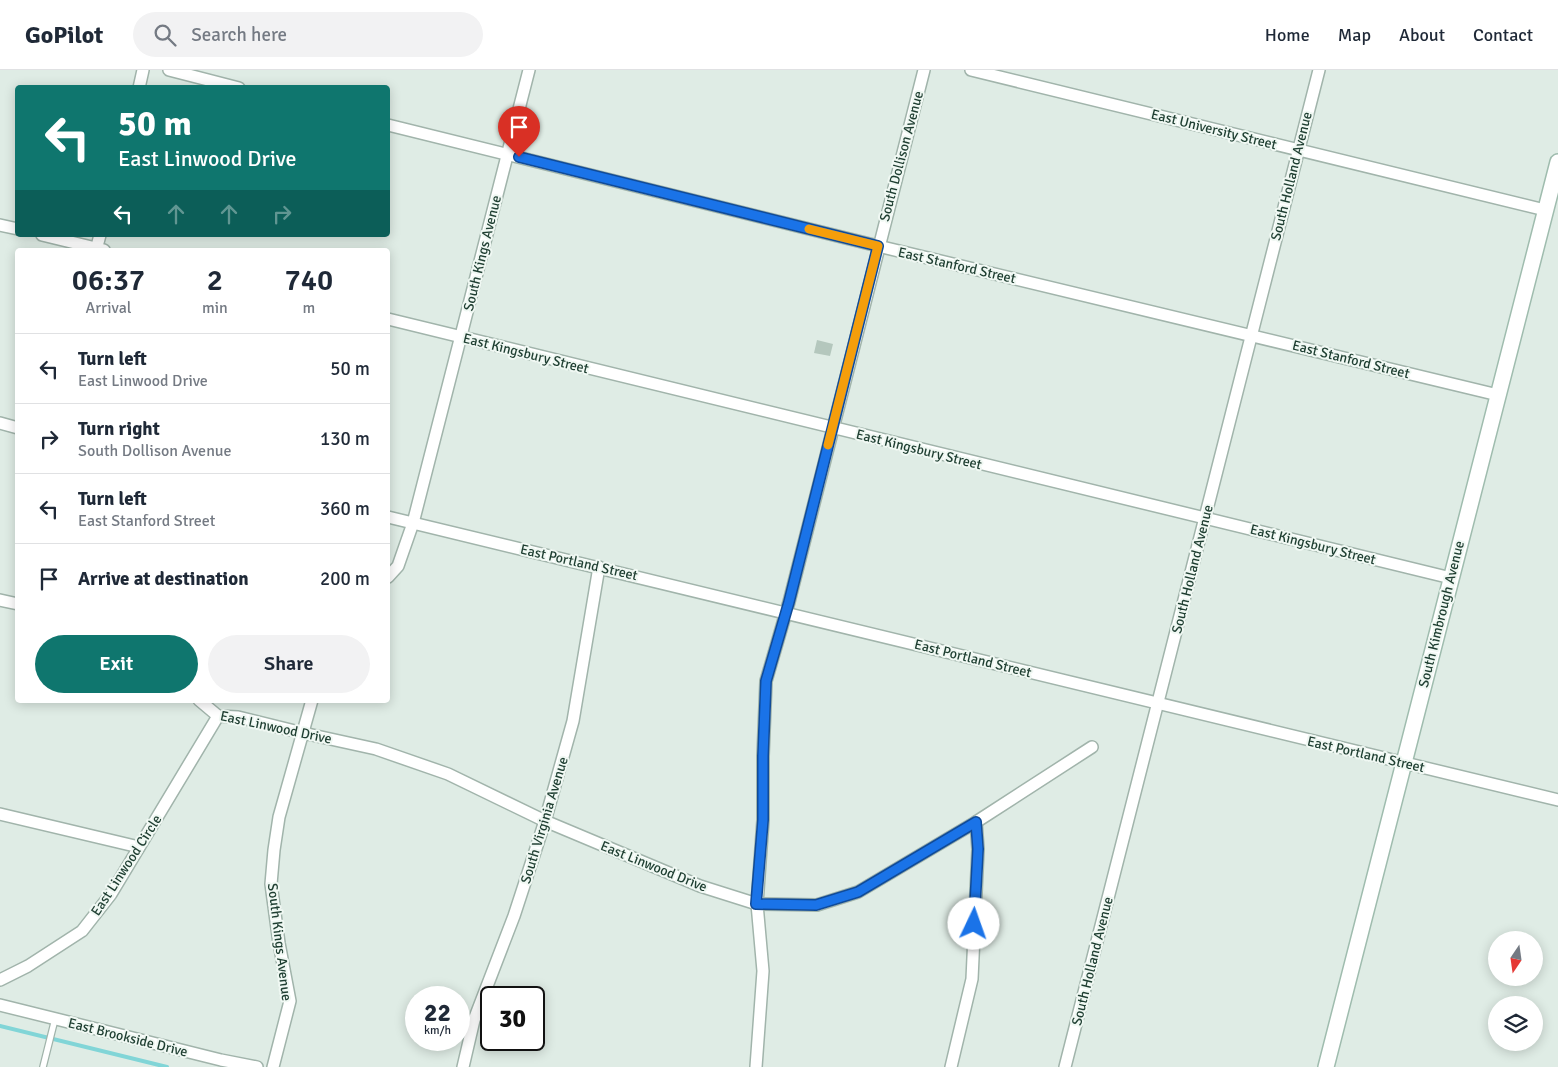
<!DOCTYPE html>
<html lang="en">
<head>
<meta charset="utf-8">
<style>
	:root { --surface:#fff; --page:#f2f2f3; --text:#1f2937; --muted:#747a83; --line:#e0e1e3; --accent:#0f766e }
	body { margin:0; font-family:Signika,sans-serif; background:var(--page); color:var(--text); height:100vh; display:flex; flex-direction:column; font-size:19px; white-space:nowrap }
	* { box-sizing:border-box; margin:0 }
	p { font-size:16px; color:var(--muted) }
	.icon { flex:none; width:28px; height:28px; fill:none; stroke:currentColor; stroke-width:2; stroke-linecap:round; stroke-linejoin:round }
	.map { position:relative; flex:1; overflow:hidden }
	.panel { position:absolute; left:15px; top:178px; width:375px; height:455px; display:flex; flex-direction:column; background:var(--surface); border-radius:5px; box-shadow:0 2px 12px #0003 }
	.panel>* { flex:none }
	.banner { position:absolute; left:15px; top:15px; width:375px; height:152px; border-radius:5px; box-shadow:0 2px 12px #0003; background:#0f766e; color:#fff; overflow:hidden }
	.needle { width:32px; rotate:193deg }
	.fabs { position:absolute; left:1488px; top:861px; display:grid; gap:10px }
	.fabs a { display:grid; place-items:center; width:55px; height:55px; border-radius:50%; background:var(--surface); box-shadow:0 2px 12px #0003; font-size:25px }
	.speed { position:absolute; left:405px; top:916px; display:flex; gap:10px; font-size:25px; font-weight:700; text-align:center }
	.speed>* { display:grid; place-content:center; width:65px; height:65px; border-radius:50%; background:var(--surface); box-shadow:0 2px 12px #0003; line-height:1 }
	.speed small { font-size:12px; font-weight:400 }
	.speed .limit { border:2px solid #111; border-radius:8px; background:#fff; color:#111 }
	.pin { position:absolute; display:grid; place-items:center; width:42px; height:42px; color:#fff; margin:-51px -21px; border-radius:50% 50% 50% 0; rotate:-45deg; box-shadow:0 0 5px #0007 }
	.pin .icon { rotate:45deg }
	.me { position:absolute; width:55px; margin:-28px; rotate:3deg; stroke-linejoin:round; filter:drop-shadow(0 0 4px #0008) }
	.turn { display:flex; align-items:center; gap:18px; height:105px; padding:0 20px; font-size:22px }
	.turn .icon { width:65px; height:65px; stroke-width:2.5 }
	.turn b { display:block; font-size:35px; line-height:42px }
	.lanes { display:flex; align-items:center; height:48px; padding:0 20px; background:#0003; justify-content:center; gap:25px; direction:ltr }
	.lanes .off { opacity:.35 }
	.eta { display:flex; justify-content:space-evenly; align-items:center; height:85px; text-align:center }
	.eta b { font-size:30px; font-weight:600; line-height:35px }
	.primary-button { display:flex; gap:10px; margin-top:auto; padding:10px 20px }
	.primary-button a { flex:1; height:58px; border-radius:30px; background:var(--accent); color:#fff; font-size:20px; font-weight:600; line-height:58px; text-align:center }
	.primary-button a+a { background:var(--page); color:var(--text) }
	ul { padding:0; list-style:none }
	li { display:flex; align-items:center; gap:15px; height:70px; padding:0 20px; border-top:1px solid var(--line) }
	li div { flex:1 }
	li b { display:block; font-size:19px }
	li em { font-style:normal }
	header { display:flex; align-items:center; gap:30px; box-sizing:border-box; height:70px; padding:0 25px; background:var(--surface); border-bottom:1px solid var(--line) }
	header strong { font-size:24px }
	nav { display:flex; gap:28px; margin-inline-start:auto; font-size:18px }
	.search { width:350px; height:45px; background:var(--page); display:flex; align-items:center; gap:12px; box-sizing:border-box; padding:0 18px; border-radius:28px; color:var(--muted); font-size:19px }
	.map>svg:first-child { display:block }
</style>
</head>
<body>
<header>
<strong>GoPilot</strong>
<div class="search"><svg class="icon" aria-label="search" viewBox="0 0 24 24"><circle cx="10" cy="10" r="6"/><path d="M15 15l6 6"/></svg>Search here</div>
<nav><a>Home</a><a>Map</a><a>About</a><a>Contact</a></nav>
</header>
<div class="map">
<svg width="1558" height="997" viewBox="0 0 1558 997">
	<rect width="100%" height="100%" fill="#dfece5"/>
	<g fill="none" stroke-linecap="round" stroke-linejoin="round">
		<!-- stream -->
		<path stroke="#81d5d7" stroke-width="4" d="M0 956 167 997"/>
	</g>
	<!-- building -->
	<path fill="#b4c7bd" d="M817 270 833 274 830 286 814 283Z"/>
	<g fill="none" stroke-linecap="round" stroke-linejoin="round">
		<defs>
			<path id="lane" d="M43 997 55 949"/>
			<g id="street">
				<path d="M169 0 239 18"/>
				<path d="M971 0 1545 140"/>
				<path d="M139 18 143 0"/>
				<path d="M388 55 878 176 1498 325"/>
				<path d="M0 155 18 159"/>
				<path d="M42 165 104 180"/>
				<path d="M96 180 100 165"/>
				<path d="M388 249 1451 508"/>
				<path d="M0 353 18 358"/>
				<path d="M388 447 1558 730"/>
				<path d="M388 507 398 496 413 453 529 0"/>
				<path d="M0 530 18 534"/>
				<path d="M199 630 218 646 238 647 303 663 376 679 448 704 545 751 700 816 757 834 817 835 858 822 976 752 1092 677"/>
				<path d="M0 744 139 777"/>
				<path d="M0 910 28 896 82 861 111 824 218 646"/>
				<path d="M0 935 221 990 257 997"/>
				<path d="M273 997 290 931 279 873 271 814 274 780 279 747 312 630"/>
				<path d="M463 997 474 950 514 846 545 751 573 651 599 497"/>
				<path d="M756 997 763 901 757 834 763 750V686L766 611 789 532 924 0"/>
				<path d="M951 997 972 909 978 779 976 752"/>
				<path d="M1065 997 1319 0"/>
			</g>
			<path id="secondary" d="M1326 997 1558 92"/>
		</defs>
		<!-- lane casing -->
		<use href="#lane" stroke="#a1b4ab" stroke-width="8"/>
		<!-- street casing -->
		<use href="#street" stroke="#a1b4ab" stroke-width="14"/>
		<!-- secondary casing -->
		<use href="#secondary" stroke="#9fbcae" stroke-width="18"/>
		<!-- lane -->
		<use href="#lane" stroke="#fff" stroke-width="5.5"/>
		<!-- street -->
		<use href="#street" stroke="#fff" stroke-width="11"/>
		<!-- secondary -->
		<use href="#secondary" stroke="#fff" stroke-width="15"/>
	</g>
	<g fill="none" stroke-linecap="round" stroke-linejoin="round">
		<defs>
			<path id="route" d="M519 87 878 176 789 532 766 611 763 686V750L756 834 816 835 858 822 976 752 978 779 974 854"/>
		</defs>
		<!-- route casing -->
		<use href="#route" stroke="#114b97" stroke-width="12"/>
		<!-- route -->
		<use href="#route" stroke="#1a73e8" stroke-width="9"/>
		<!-- slow -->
		<path stroke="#f59e0b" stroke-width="9" d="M809 159 878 176 828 375"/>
	</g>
	<g text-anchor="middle" stroke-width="4" stroke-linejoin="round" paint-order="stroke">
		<!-- street labels -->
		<g font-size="14" fill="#1e3e31" stroke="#f0f8f3">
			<text transform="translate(1214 59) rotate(14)" y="5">East University Street</text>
			<text transform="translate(901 86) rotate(-75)" y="5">South Dollison Avenue</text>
			<text transform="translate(1291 106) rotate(-76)" y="5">South Holland Avenue</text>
			<text transform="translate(482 183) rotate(-76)" y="5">South Kings Avenue</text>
			<text transform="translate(957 195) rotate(13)" y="5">East Stanford Street</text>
			<text transform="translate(526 283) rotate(14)" y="5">East Kingsbury Street</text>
			<text transform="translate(1351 289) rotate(14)" y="5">East Stanford Street</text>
			<text transform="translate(919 379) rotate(14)" y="5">East Kingsbury Street</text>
			<text transform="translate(1313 474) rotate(14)" y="5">East Kingsbury Street</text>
			<text transform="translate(579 492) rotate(13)" y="5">East Portland Street</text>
			<text transform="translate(1192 499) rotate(-76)" y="5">South Holland Avenue</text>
			<text transform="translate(1441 544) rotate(-76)" y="5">South Kimbrough Avenue</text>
			<text transform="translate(973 588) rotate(14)" y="5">East Portland Street</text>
			<text transform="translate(276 657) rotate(12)" y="5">East Linwood Drive</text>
			<text transform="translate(1366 684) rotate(13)" y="5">East Portland Street</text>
			<text transform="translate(544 750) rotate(-73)" y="5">South Virginia Avenue</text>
			<text transform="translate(126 795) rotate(-57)" y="5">East Linwood Circle</text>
			<text transform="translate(654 796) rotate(22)" y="5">East Linwood Drive</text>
			<text transform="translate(280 872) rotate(83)" y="5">South Kings Avenue</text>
			<text transform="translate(1092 891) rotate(-76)" y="5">South Holland Avenue</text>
			<text transform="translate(128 967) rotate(14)" y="5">East Brookside Drive</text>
		</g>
	</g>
</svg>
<div class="fabs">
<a><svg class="needle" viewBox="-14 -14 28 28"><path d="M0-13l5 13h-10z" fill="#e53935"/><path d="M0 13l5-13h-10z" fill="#747a83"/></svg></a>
<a><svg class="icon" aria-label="layers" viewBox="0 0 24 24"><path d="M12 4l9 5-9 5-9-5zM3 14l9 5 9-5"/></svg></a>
</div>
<div class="speed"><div>22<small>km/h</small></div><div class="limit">30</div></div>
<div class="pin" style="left:519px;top:87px;background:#d93025"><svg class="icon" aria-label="arrive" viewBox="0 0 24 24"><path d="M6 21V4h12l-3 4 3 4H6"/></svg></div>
<svg class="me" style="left:974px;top:854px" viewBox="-20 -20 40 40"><circle r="19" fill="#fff"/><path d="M0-13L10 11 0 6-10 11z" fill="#1a73e8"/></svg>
<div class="banner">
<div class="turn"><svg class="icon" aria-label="left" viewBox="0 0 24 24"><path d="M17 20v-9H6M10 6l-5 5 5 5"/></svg><div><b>50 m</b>East Linwood Drive</div></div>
<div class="lanes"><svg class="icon" aria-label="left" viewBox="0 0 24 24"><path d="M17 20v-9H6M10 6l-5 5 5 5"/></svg><svg class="icon off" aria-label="ahead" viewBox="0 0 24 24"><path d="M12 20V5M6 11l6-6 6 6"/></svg><svg class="icon off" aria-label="ahead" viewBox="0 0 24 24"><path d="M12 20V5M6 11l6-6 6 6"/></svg><svg class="icon off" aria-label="right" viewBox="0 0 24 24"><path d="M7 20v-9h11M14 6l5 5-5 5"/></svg></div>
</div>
<section class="panel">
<div class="eta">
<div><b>06:37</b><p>Arrival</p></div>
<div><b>2</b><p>min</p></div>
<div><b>740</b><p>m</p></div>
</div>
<ul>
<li><svg class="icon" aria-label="left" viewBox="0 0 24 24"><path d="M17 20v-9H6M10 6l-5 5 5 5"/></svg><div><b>Turn left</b><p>East Linwood Drive</p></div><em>50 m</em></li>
<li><svg class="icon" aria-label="right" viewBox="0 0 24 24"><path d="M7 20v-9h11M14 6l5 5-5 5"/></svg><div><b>Turn right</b><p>South Dollison Avenue</p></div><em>130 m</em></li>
<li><svg class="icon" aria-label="left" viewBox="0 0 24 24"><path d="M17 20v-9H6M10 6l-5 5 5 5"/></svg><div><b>Turn left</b><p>East Stanford Street</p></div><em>360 m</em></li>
<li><svg class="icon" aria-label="arrive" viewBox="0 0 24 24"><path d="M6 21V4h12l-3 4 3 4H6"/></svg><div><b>Arrive at destination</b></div><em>200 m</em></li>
</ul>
<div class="primary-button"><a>Exit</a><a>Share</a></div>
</section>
</div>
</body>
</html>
